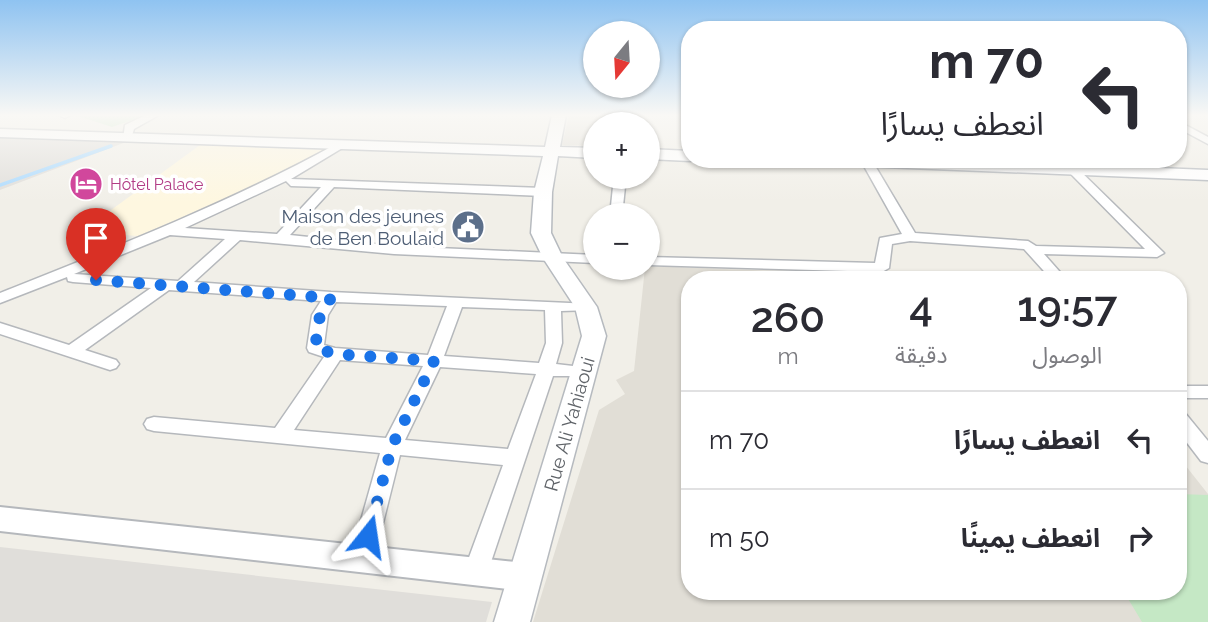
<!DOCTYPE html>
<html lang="ar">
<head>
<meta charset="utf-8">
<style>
	:root { --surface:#fff; --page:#f2f2f3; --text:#2b2b33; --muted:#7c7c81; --line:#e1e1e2 }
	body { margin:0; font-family:Raleway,"Noto Sans Arabic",sans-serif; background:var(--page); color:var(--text); direction:rtl; height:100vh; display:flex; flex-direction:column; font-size:26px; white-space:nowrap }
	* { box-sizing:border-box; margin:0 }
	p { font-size:23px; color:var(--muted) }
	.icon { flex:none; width:38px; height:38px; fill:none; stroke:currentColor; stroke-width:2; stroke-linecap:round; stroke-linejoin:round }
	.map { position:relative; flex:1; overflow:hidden; direction:ltr }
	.details { position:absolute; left:681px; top:271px; width:506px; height:329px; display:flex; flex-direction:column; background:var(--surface); border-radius:28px; box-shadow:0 2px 5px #0004; direction:rtl }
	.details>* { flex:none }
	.guide { position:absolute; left:681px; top:21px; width:506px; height:147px; border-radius:28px; box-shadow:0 2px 5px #0004; direction:rtl; background:#fff; color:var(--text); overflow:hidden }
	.needle { width:46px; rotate:198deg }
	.buttons { position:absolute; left:583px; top:21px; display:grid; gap:14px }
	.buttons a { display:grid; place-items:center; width:77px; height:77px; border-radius:50%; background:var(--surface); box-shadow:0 2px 5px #0004; font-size:35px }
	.pin { position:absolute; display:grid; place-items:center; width:60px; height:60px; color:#fff; margin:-72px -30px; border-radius:50% 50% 50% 0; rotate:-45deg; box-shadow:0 0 7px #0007 }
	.pin .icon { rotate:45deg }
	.me { position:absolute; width:77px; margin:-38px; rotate:15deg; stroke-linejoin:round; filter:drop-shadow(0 0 5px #0008) }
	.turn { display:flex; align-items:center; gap:24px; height:147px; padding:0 28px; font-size:32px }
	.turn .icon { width:91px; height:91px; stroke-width:2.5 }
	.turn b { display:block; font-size:49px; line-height:60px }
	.eta { display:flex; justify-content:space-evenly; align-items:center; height:119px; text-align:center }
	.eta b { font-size:42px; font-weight:600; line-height:49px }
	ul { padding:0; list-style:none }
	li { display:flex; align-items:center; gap:21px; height:98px; padding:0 28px; border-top:2px solid var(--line) }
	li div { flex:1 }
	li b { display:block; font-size:26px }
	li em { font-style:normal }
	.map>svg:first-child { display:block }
</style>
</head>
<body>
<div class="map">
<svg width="1208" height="622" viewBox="0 0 1208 622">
	<rect width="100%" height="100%" fill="#f1efe8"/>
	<!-- commercial -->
	<path fill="#fef7e0" d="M200 145 326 150 308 163 138 236 81 232Z"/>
	<!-- industrial -->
	<g fill="#e0deda">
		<path d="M0 138 126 142 0 190Z"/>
		<path d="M0 547 492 602 486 622H0Z"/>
	</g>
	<!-- education -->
	<g fill="#e1ded6">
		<path d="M569 115H618L617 124H595V146L562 145Z"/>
		<path d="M648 266 1001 280H690V592H1178V456L1208 494V622H533L599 410 625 394 616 380 634 371 645 268Z"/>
	</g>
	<!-- green -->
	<g fill="#c5e8c5">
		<path d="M75 115H147L112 127Z"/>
		<path d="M1178 494 1208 495V622H1142L1124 592H1178Z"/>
	</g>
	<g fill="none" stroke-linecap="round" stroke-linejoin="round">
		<!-- stream -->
		<path stroke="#aadaff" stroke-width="3.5" d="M0 185 111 146"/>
		<defs>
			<g id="minor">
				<path d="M59 115H70L65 118Z"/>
				<path d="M146 115H159L134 129 131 139H123L125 125Z"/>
				<path d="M622 115H632L631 124H621Z"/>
				<path d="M1178 121 1208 137V144L1178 128Z"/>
				<path d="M340 142 349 144 291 179 543 188 549 192 543 196 334 187 290 235 394 246 595 255V263L394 254 240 240 194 282 331 292 592 304 594 307 592 310 561 311 562 343 556 364 590 368 593 372 590 376H553L488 571 484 579 476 582 468 579 464 571 503 465 400 455 374 559 370 567 362 570 354 567 350 559 380 453 154 431 147 429 144 424 147 419 154 417 275 428 324 357 309 352 307 348 312 315 321 301 169 290 85 350 116 360 119 364 116 368 110 370 0 334V323L69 345 151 288 73 282 68 281 67 277 0 303V293C116 247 231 202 340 142ZM286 181 291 186 321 187 277 234 185 228ZM170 235 225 239 178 281 74 274ZM336 302 447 306 428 355 335 348 324 345 328 315ZM462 307 545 310 546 343 539 363 444 356ZM340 360 423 366 386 438 294 430ZM440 367 536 374 508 449 405 440Z"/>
				<path d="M860 159H871L915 233 1028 241 1036 246 1145 249 1065 168 1075 166 1164 253 1157 257 1044 254 1067 280H1052L1024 249 910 241 892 244 889 268 882 272 648 265V257L875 263 880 238 902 234Z"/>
				<path d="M614 177H626L623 206 617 210 611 206Z"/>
				<rect x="1178" y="386" width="30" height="12"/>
				<path d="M1178 411 1185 413 1208 441V463L1201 461 1178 431Z"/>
			</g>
			<path id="tertiary" d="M0 507 525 563 535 567 540 577 535 587 525 591 0 531Z"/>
			<g id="secondary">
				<path d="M552 115H566L560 147 595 148V158L558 156 552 192 551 233 563 258 597 307 606 336 530 622H494L582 336 575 307 543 258 531 233 534 192 543 156 0 137V129L545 147Z"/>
				<path d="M648 149 690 151V159H696L690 161 648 159Z"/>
				<path d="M801 159H937L1208 170V180L809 164Z"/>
			</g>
		</defs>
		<!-- minor casing -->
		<use href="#minor" stroke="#b5b8bc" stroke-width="3"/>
		<!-- tertiary casing -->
		<use href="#tertiary" stroke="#b5b8bc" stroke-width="4"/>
		<!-- secondary casing -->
		<use href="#secondary" stroke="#b6babf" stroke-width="3"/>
		<!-- minor -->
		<use href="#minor" fill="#fff" fill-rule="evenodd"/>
		<!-- tertiary -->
		<use href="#tertiary" fill="#fff" fill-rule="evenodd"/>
		<!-- secondary -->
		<use href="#secondary" fill="#fff" fill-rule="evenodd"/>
	</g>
	<!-- sky -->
	<linearGradient id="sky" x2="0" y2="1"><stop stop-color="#8fc3f1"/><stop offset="0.57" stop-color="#f9f8f5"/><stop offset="1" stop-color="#f9f8f5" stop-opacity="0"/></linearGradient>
	<rect width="1208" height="202" fill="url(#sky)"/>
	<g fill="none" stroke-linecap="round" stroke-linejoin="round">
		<!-- route -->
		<path stroke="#1a73e8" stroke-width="12" stroke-dasharray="0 21.6" d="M96 280 331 298 320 315 315 348 335 354 434 361 392 446 368 536"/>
	</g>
	<!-- icons -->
	<defs>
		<symbol id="hotel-disc" viewBox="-11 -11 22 22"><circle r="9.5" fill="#d1479c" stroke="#fff"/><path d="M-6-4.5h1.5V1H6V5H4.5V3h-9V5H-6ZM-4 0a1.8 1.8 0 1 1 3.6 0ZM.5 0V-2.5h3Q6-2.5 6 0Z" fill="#fff"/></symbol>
		<symbol id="civic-disc" viewBox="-11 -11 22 22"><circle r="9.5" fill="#5c6f8a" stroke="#fff"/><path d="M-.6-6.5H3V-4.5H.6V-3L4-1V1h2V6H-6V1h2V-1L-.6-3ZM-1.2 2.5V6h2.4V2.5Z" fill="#fff"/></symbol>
	</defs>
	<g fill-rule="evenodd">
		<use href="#hotel-disc" x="67" y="165" width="38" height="38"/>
		<use href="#civic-disc" x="449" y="208" width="38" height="38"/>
	</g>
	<g text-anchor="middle" stroke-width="7" stroke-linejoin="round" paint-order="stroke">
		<!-- far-hotel labels -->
		<g font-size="16" fill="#b23c85" stroke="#fff" text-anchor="start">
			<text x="110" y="190">Hôtel Palace</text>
		</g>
		<!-- service labels -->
		<g font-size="19" fill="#4e5e75" stroke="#fff" text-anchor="end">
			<text x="444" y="223">Maison des jeunes<tspan x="444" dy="22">de Ben Boulaid</tspan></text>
		</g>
		<!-- street labels -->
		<g font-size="19" fill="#5f6368" stroke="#fff">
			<text transform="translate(569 424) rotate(-74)" y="7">Rue Ali Yahiaoui</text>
		</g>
	</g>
</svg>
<div class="buttons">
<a><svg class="needle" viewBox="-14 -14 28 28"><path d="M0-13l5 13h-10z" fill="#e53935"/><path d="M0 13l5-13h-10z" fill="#7c7c81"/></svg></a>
<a>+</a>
<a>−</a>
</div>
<div class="pin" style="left:96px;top:280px;background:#d93025"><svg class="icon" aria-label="arrive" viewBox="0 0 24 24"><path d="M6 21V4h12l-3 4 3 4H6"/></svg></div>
<svg class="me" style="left:368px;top:536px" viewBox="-20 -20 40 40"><path d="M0-17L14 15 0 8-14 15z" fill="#1a73e8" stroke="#fff" stroke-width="4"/></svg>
<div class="guide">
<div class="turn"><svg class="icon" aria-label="left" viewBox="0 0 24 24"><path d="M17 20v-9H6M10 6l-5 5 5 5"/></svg><div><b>70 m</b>انعطف يسارًا</div></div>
</div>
<section class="details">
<div class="eta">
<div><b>19:57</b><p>الوصول</p></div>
<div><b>4</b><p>دقيقة</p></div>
<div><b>260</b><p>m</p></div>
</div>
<ul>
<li><svg class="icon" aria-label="left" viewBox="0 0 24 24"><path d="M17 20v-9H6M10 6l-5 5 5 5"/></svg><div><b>انعطف يسارًا</b></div><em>70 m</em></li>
<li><svg class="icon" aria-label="right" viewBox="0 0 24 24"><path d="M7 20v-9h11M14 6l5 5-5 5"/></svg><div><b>انعطف يمينًا</b></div><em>50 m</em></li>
</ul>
</section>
</div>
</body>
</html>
